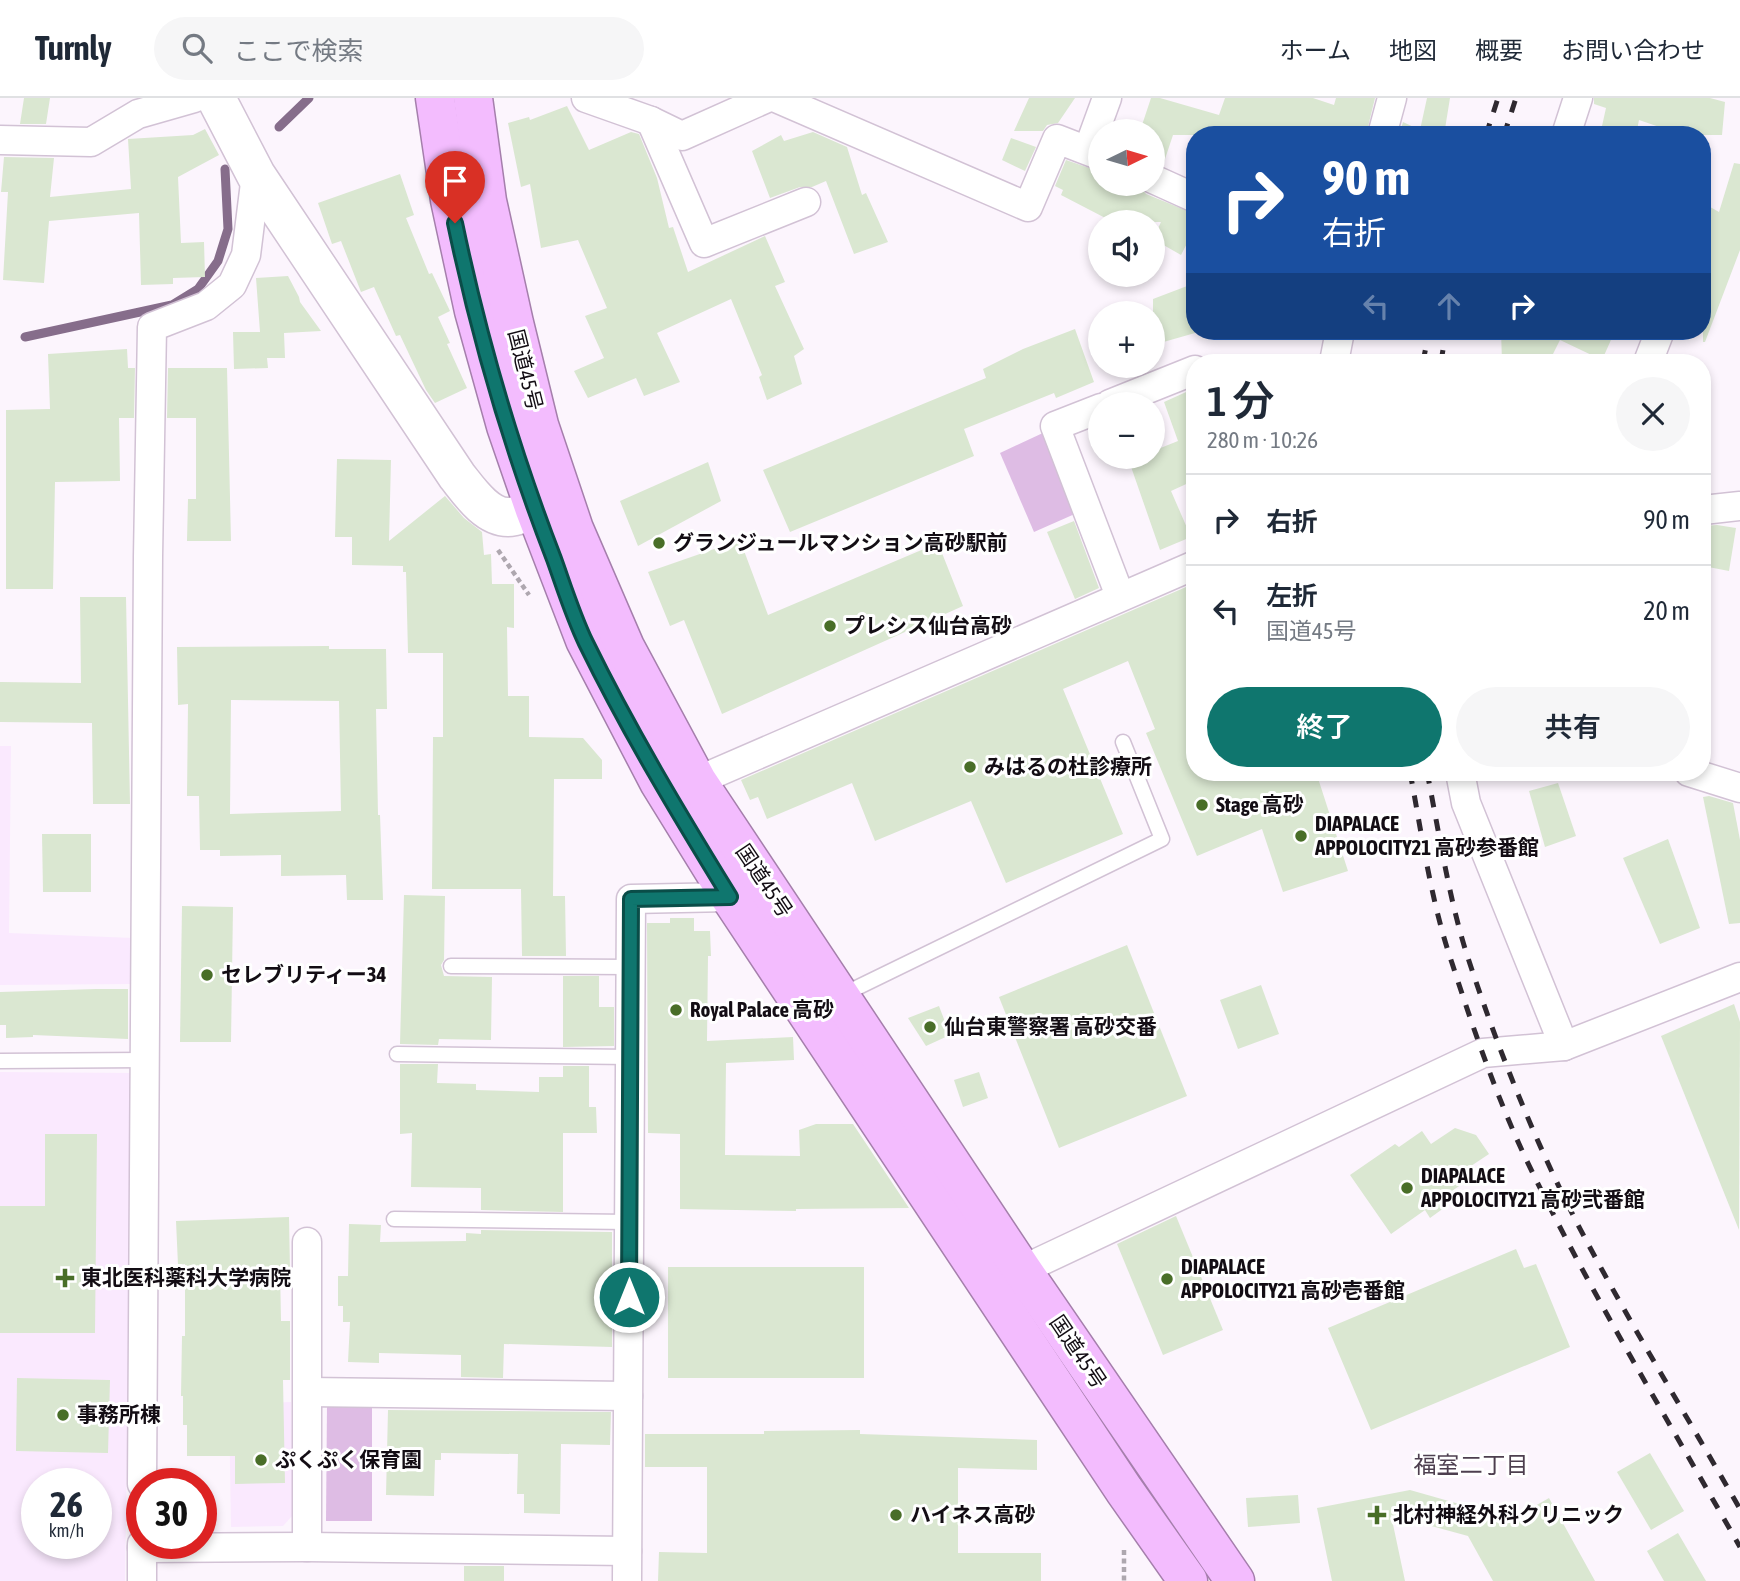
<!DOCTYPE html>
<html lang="ja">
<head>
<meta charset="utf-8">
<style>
	:root { --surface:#fff; --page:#f6f6f7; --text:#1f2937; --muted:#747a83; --line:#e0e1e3; --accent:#0f766e }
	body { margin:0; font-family:"Asap Condensed","Noto Sans JP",sans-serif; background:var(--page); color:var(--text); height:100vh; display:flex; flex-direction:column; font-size:26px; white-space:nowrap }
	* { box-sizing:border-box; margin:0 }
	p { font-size:23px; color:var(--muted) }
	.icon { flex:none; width:38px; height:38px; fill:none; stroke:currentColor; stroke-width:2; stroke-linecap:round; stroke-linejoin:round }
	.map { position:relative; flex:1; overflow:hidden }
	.details { position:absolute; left:1186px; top:256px; width:525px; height:427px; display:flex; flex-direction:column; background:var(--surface); border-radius:28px; box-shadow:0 4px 10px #0003 }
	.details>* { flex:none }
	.guide { position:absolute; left:1186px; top:28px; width:525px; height:214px; border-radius:28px; box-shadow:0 4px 10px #0003; background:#1a4fa0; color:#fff; overflow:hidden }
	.needle { width:46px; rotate:85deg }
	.fabs { position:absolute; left:1088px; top:21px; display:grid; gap:14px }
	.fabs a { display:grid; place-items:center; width:77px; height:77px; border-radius:50%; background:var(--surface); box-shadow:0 4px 10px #0003; font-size:35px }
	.speed { position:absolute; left:21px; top:1370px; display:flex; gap:14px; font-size:35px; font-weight:700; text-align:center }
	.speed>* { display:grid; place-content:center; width:91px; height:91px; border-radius:50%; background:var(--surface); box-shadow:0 4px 10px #0003; line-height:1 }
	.speed small { font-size:18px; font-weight:400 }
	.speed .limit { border:10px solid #d22; background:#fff; color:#111 }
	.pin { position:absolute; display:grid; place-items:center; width:60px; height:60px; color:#fff; margin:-72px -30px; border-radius:50% 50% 50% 0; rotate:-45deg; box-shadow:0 0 7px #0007 }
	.pin .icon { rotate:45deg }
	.me { position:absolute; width:77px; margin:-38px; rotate:0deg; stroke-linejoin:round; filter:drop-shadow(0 0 5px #0008) }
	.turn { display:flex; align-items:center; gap:24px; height:147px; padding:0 21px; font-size:32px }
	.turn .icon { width:91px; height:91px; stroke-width:2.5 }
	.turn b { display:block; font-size:49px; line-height:60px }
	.lanes { display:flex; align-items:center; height:66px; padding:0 21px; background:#0003; justify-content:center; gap:35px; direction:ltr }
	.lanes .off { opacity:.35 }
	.round { display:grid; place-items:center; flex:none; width:74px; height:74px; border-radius:37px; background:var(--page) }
	.head { display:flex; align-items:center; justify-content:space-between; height:119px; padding:0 21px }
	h1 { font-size:42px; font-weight:600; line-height:52px }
	.button { display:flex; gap:14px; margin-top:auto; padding:14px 21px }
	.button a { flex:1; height:80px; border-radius:42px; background:var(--accent); color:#fff; font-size:28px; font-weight:600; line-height:80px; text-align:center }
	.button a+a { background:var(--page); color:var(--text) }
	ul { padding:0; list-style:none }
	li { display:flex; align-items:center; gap:21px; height:91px; padding:0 21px; border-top:2px solid var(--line) }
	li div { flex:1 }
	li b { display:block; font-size:26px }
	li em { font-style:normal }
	header { display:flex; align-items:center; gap:42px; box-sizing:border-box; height:98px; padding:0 35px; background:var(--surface); border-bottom:2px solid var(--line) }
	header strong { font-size:33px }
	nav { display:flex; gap:38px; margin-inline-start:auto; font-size:24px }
	.search { width:490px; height:63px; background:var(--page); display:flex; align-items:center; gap:18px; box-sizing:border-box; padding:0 24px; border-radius:38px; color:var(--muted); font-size:26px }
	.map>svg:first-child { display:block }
</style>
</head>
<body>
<header>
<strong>Turnly</strong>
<div class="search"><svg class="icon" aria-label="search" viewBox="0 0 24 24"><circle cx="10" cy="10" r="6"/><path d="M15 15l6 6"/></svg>ここで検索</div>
<nav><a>ホーム</a><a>地図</a><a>概要</a><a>お問い合わせ</a></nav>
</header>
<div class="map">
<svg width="1740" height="1483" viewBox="0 0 1740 1483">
	<rect width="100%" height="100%" fill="#fcf5fd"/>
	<!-- built -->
	<g fill="#fae9fe" fill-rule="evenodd">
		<path d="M0 648H11L9 835 133 840 132 886 0 887Z"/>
		<path d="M0 974 133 975 125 1483H0ZM37 1386H96V1446H37Z"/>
		<path d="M291 1304 293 1417 283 1428 231 1429 229 1306Z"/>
	</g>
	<!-- green -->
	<g fill="#debce4">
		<path d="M1045 334 1077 415 1034 434 1000 355Z"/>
		<path d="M327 1307H372V1423H326Z"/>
	</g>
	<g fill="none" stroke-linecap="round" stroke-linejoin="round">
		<!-- stream -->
		<g stroke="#866d8b" stroke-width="9">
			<path d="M279 29 309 0"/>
			<path d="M25 239 172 207 198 191 218 163 228 131 225 71"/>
		</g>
	</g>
	<!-- building -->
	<g fill="#dae7d1" fill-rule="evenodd">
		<path d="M24 0H50L46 26H20Z"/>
		<path d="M1029 0H1075L1058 25 1047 27 1043 33H1014Z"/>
		<path d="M1151 0H1160L1219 17 1225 0H1313L1334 7 1336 0H1375L1366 37H1173L1163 67 1153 65V33H1140Z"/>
		<path d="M1427 0H1450L1444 37H1399L1403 24 1420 32Z"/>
		<path d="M1594 0H1710L1725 4 1722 37H1683L1639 22 1636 37H1600L1606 10 1594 6Z"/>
		<path d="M567 8 589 52 631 34 639 36 657 80 669 130 673 129 688 174 765 138 785 184 775 188 804 251 794 258 802 286 767 302 759 279 762 277 731 201 657 235 680 284 644 298 636 280 588 300 574 273 604 260 585 218 607 210 578 142 541 150 530 86 521 89 508 25 529 19 530 22Z"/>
		<path d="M205 31 219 57 178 79 181 145 204 144 205 179 173 180V186L141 187 139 115 49 123 44 185 3 182 8 94H1L4 59 54 60 50 99 131 91 128 41 193 37Z"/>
		<path d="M813 34 847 49 862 97 866 95 888 144 854 156 826 83 812 89H800L770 100 752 53 781 37 784 43Z"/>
		<path d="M1011 40 1036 49 1025 73 1002 62Z"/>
		<path d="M1066 62 1101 74V86H1138L1146 96 1195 116V130L1181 157 1153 141 1161 124H1126L1117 119 1119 124H1113L1061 97 1063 92 1055 88Z"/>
		<path d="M1734 65 1740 66V152L1705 244H1703V105L1719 114Z"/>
		<path d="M400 76 414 117 406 120 429 176 432 175 450 213 438 219 450 245 447 246 467 290 435 305 426 292 400 237 396 238 374 189 361 194 341 143 332 146 318 105Z"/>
		<path d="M288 178 299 199 300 204 321 233 284 235 285 260H267L268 270 234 271 233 234H260L256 180Z"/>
		<path d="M1195 185V235L1153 247V201Z"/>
		<path d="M1075 231 1094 284 1056 300 1054 295 964 331 974 358 790 434 763 372 986 280 983 271 1023 251Z"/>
		<path d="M1501 233H1615L1602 262 1560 242 1549 264H1502Z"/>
		<path d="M127 251 128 270H135L134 320H119L120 383 55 384 53 491H6V312L50 311 48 256Z"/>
		<path d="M168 270H227L231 443H187L188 401H196V320H167Z"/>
		<path d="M1195 290V382L1171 393 1191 439 1160 452 1129 363 1139 359H1153V353L1178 343 1164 304Z"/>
		<path d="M337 361 391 362 389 443 445 398 464 420 482 434 484 457 491 456 492 486H514V530L507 529 508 598H529V639L583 640 602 662V681H554L553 798H565L566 858H522L521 791H432L433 639H443V555H408L406 474H403V468L352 467V439H335Z"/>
		<path d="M708 364 721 403 638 448 620 403Z"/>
		<path d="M1074 423 1099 490 1075 501 1047 434Z"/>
		<path d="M1717 427 1736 430 1729 473 1703 468V428Z"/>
		<path d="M740 442 768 517 938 445 963 508 722 616 684 522 670 528 648 474Z"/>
		<path d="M1193 486 1195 493V674H1316L1348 773 1283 794 1262 731 1197 758 1146 635 1155 631 1128 563 1063 591 1123 736 1006 785 971 703 875 743 852 685 767 721 758 699 750 702 741 682Z"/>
		<path d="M80 499H126L130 706H93L92 625 0 624V584L81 585Z"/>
		<path d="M329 548V551H386L387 611H376L378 717H380L383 802H347L346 777 281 778V757L220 758V752H200L199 698H187L188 606 178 607 177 549ZM231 602 339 603 341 713 230 716Z"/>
		<path d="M1558 685 1576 738 1545 749 1529 693Z"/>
		<path d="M1709 698 1733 705 1740 742V825L1729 826 1703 699Z"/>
		<path d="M42 736H91V794H43Z"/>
		<path d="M1668 741 1700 830 1660 846 1623 760Z"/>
		<path d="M404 797 445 798 444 862 441 867 444 878 492 879 491 942 439 941 438 947 400 946Z"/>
		<path d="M182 808 233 809 231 944H180Z"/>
		<path d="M670 820H694V833H710L711 858H708L707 943 793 939 794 962 726 965 725 1057 800 1058 799 1032 816 1026H853L909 1110 796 1111V1113L680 1111V1036L648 1035 647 825H670Z"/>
		<path d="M1127 847 1187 998 1059 1050 999 899Z"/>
		<path d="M563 878H599V909H614V948L563 949Z"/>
		<path d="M1261 887 1279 936 1238 951 1220 902Z"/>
		<path d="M96 891H128V941L33 937V939L6 940V927H0V894Z"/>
		<path d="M1734 906 1740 924 1739 1132 1661 938Z"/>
		<path d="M939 908 950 937 926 948 908 920Z"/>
		<path d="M400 966H438L437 985 476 986V992L539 994V979H563V968H589V1009H596L597 1035H563V1114L481 1112V1090L411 1089 412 1035 400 1036Z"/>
		<path d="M979 974 988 1000 963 1009 954 982Z"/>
		<path d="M1455 1030 1476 1037 1489 1056 1465 1072 1471 1080 1443 1099 1448 1107 1430 1120 1425 1112 1391 1136 1350 1077 1395 1046 1399 1049 1422 1033 1431 1046Z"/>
		<path d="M45 1036H97L95 1235H0V1108H45Z"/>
		<path d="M1176 1118 1223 1232 1163 1257 1117 1146Z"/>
		<path d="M289 1119 290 1172H280L281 1223H290V1282H283L285 1385 235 1386V1358H187V1327H183V1298H181L182 1238H185V1166L178 1167 176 1123Z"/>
		<path d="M349 1126 381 1127 380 1144 466 1143V1135L481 1136V1132L612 1134V1249L504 1246 503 1280 461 1279V1257L379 1255V1265L348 1264 350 1224H343V1208H338V1178H348Z"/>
		<path d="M1516 1151 1524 1170 1536 1166 1570 1249 1371 1332 1328 1230Z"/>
		<rect x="668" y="1169" width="196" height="111"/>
		<path d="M17 1280 110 1282 108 1355 16 1353Z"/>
		<path d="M388 1312 611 1314 610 1347 561 1346 560 1416 524 1415V1396H517L518 1356 441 1355V1362H435L434 1398 386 1397Z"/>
		<path d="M860 1332V1336L1037 1342V1372L958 1370V1455H1041V1483H658L659 1454 707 1455V1369H645V1336H764V1333Z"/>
		<path d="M1650 1355 1684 1413 1651 1432 1617 1374Z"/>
		<path d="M1410 1392 1512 1421 1549 1400 1595 1483H1493L1468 1438 1391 1417 1405 1483H1332L1317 1410Z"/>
		<path d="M1298 1397 1300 1425 1248 1429 1246 1400Z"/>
		<path d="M1678 1435 1706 1483H1664L1647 1453Z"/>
		<rect x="464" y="1468" width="40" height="15"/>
	</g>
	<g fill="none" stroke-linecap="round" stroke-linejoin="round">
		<defs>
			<g id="lane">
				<path d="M451 868 630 869"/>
				<path d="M842 897 1162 741 1123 644"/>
				<path d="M397 956 630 959"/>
				<path d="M0 963 145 962"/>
				<path d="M394 1121 629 1124"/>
			</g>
			<g id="street">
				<path d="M586 0 651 23 682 38 767 0"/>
				<path d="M776 0 1028 109 1057 41 1101 58"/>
				<path d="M651 23 704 145 806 104"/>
				<path d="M1382 37 1392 0"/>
				<path d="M1566 37 1578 0"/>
				<path d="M0 42 91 44 138 16 194 0"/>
				<path d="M1088 52 1107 0"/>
				<path d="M1153 81 1195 100"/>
				<path d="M1334 264 1340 233"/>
				<path d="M1648 264 1660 233"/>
				<path d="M1110 306 1195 272"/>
				<path d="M1101 310 1055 328 1120 498"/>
				<path d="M1703 412 1740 408"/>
				<path d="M1460 674 1466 705 1564 948"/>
				<path d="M1689 674 1740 690"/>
				<path d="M697 683 1195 467"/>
				<path d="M1022 1172 1483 955 1564 948 1740 879"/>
				<path d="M308 1294 628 1298"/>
				<path d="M142 1386 148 459 152 229 206 208 232 187 246 157 256 77"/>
				<path d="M307 1449V1144"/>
				<path d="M142 1450 307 1449 627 1453"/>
				<path d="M142 1483V1446"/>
				<path d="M627 1483 631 801 730 799"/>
			</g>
			<path id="secondary" d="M216 0 256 77 457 378C469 393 486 419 508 419 516 419 527 414 535 412"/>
			<g id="highway">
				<path d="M435 0 450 102 474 213 506 328 535 412 585 542 659 684 730 799 1124 1392 1188 1483"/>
				<path d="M473 0 487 103 514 225 539 327 574 431 625 549 697 683 1022 1172 1235 1483"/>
			</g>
		</defs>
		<!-- lane casing -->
		<use href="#lane" stroke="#d2c2d5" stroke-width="17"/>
		<!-- street casing -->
		<use href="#street" stroke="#d2c2d5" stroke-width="31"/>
		<!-- secondary casing -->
		<use href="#secondary" stroke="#d2c2d5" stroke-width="41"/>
		<!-- highway casing -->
		<use href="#highway" stroke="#a57fac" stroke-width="41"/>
		<!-- path -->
		<g stroke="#aea7af" stroke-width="4.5" stroke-dasharray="5 3.5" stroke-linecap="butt">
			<path d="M498 452 529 497"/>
			<path d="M1124 1452V1483"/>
		</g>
		<!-- lane -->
		<use href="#lane" stroke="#fff" stroke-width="14"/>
		<!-- street -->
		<use href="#street" stroke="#fff" stroke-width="28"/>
		<!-- secondary -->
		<use href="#secondary" stroke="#fff" stroke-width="38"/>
		<!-- highway -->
		<use href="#highway" stroke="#f3bcfe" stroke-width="38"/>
		<!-- rail -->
		<g stroke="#2f2930" stroke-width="5" stroke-dasharray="12 12" stroke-linecap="butt">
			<path d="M1486 37 1498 0"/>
			<path d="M1504 37 1516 0"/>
			<path d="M1423 264 1429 233"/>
			<path d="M1441 264 1446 233"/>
			<path d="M1410 674C1422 737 1431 804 1452 865 1473 930 1496 997 1525 1059 1589 1193 1667 1320 1740 1449"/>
			<path d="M1427 674C1439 734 1449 802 1468 860 1500 957 1539 1054 1587 1144 1635 1234 1689 1322 1740 1411"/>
		</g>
	</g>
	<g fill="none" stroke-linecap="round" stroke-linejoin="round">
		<defs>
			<path id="route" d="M455 125C479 240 511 350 554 461 564 489 573 518 586 545 629 633 679 716 730 799L631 801 629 1199"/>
		</defs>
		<!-- route casing -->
		<use href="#route" stroke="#0a4d48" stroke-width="18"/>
		<!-- route -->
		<use href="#route" stroke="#0f766e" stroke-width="12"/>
	</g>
	<!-- markers -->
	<g fill="#496e28" stroke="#fff" stroke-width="2.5">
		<circle cx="659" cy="445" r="7"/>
		<circle cx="830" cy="528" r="7"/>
		<circle cx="970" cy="669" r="7"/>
		<circle cx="1202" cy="707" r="7"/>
		<circle cx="1301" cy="738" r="7"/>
		<circle cx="207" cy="877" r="7"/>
		<circle cx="676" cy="912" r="7"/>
		<circle cx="930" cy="929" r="7"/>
		<circle cx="1407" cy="1090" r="7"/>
		<path d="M61.5 1169.5h7v7h7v7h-7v7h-7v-7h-7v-7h7z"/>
		<circle cx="1167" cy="1181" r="7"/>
		<circle cx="63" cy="1317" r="7"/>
		<circle cx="261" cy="1362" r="7"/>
		<circle cx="896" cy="1417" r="7"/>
		<path d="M1373.5 1406.5h7v7h7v7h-7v7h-7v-7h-7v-7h7z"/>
	</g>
	<g text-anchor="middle" stroke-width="6" stroke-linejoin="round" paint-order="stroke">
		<!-- street labels -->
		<g font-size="21" fill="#130d14" stroke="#fff">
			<text transform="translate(525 272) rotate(76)" y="7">国道45号</text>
			<text transform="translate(764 783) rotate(56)" y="7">国道45号</text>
			<text transform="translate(1078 1254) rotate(56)" y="7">国道45号</text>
		</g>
		<!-- poi labels -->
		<g font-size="21" font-weight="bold" fill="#130d14" stroke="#fff" text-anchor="start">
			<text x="673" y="452">グランジュールマンション高砂駅前</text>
			<text x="844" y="535">プレシス仙台高砂</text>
			<text x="984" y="676">みはるの杜診療所</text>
			<text x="1216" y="714">Stage 高砂</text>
			<text x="1315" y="733">DIAPALACE<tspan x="1315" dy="24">APPOLOCITY21 高砂参番館</tspan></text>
			<text x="221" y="884">セレブリティー34</text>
			<text x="690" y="919">Royal Palace 高砂</text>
			<text x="944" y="936">仙台東警察署 高砂交番</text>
			<text x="1421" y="1085">DIAPALACE<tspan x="1421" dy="24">APPOLOCITY21 高砂弐番館</tspan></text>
			<text x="1181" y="1176">DIAPALACE<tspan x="1181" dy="24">APPOLOCITY21 高砂壱番館</tspan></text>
			<text x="81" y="1187">東北医科薬科大学病院</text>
			<text x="77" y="1324">事務所棟</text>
			<text x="275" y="1369">ぷくぷく保育園</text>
			<text x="910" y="1424">ハイネス高砂</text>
			<text x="1393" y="1424">北村神経外科クリニック</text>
		</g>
		<!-- neighbourhood labels -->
		<g font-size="23" fill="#4d3f4f" stroke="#fff">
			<text x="1471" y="1375">福室二丁目</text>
		</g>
	</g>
</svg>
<div class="fabs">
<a><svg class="needle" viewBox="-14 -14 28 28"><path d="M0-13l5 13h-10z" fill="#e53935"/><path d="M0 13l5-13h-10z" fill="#747a83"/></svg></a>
<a><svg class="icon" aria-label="sound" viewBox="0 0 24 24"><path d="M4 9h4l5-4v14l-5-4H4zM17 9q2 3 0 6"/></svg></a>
<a>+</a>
<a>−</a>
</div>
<div class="speed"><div>26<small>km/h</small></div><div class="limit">30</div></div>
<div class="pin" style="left:455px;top:125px;background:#d93025"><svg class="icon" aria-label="arrive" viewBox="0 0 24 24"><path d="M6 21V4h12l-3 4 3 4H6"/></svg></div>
<svg class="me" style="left:629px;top:1199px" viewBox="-20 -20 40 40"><circle r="17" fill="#0f766e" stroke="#fff" stroke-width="3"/><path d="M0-11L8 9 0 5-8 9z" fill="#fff"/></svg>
<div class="guide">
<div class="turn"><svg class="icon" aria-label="right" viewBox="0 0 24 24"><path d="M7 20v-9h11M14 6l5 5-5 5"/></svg><div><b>90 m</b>右折</div></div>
<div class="lanes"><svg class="icon off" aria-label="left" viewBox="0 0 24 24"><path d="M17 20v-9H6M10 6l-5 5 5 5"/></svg><svg class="icon off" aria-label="ahead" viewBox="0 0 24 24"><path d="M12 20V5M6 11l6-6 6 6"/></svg><svg class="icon" aria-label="right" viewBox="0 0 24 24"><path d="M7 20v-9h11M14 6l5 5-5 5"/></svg></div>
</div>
<section class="details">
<div class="head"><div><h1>1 分</h1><p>280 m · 10:26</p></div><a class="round"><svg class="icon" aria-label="close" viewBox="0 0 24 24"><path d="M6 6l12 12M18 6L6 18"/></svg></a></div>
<ul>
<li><svg class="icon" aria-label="right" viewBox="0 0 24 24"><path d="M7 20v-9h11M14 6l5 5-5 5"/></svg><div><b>右折</b></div><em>90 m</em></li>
<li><svg class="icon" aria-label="left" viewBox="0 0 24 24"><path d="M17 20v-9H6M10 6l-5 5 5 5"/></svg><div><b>左折</b><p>国道45号</p></div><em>20 m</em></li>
</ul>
<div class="button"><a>終了</a><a>共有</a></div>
</section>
</div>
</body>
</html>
